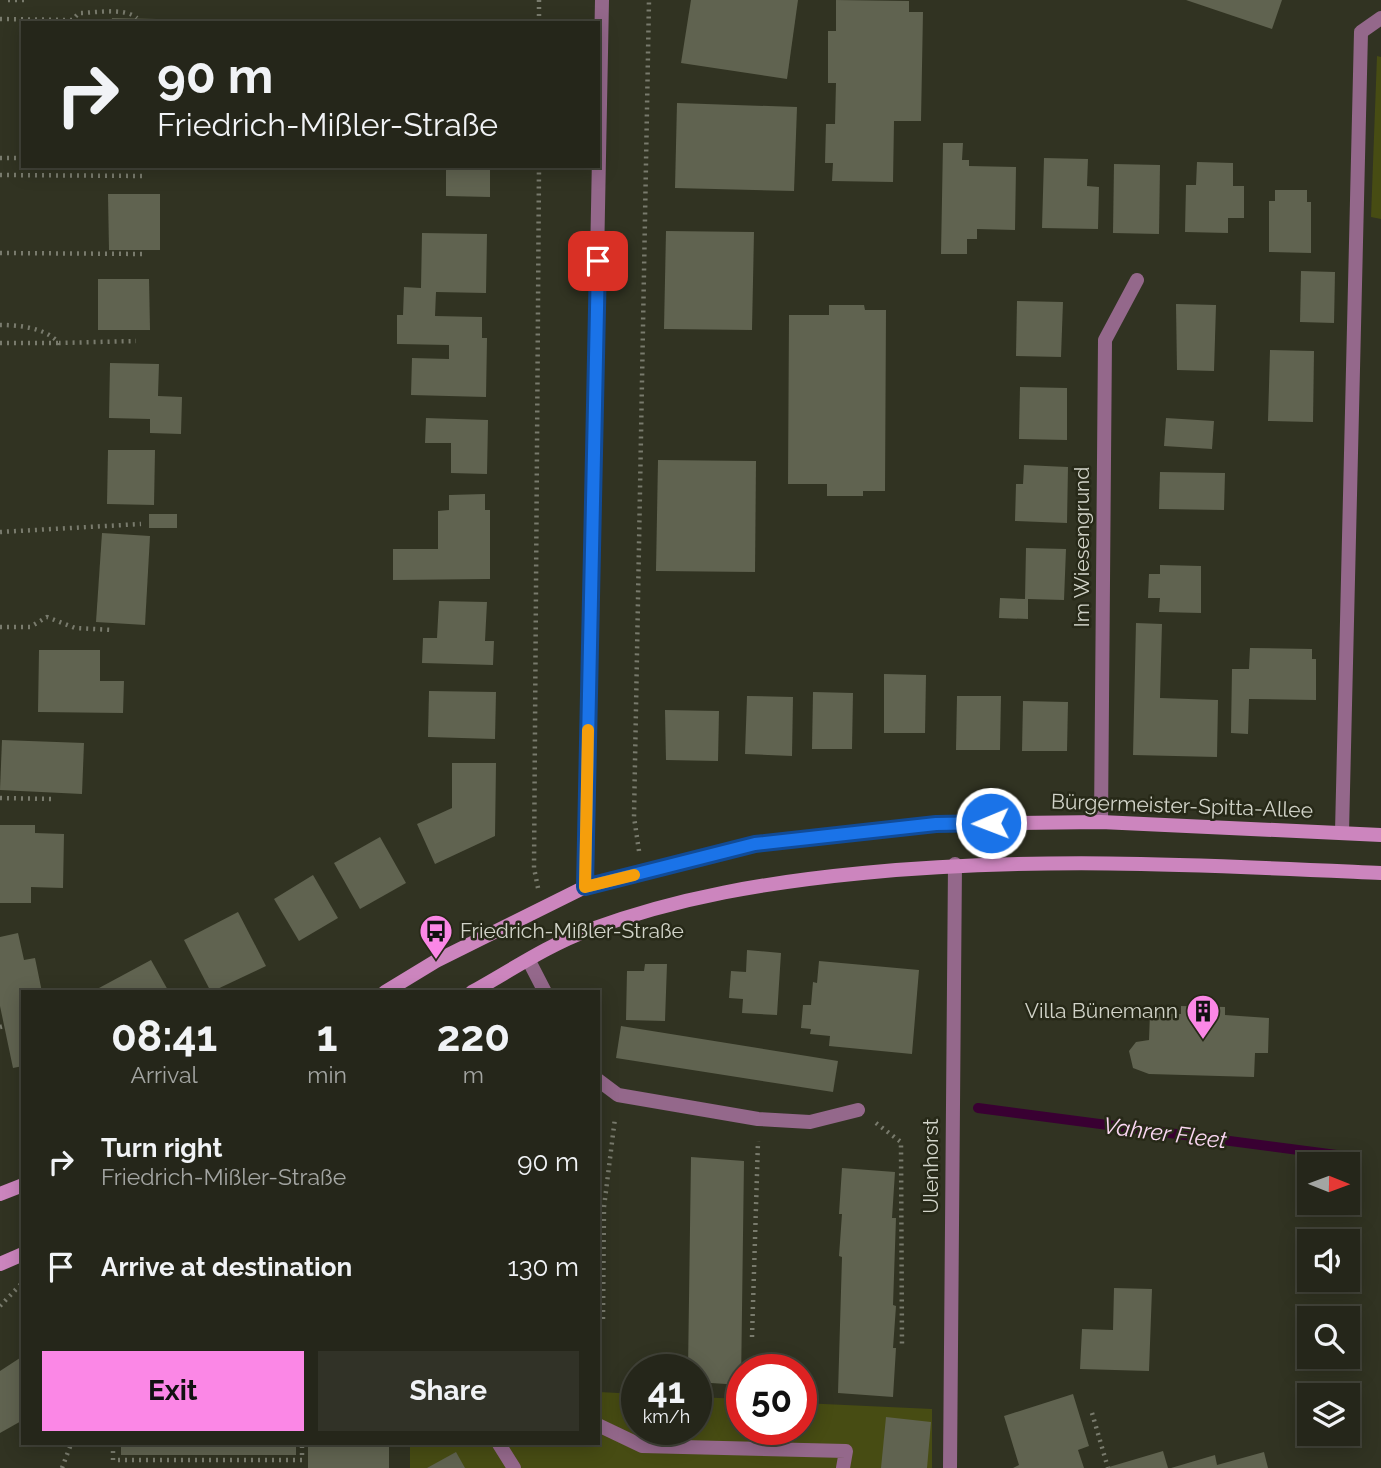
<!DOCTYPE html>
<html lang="en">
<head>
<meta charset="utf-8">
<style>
	:root { --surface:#25261a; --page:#313227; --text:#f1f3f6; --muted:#a3a5a2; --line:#424339; --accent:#fb87e6 }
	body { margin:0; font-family:Raleway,sans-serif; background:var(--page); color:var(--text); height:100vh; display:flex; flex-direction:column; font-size:26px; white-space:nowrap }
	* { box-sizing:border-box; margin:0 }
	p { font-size:23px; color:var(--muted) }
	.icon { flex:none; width:38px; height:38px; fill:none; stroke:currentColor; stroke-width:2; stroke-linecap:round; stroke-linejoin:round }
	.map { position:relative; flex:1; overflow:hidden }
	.sheet { position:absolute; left:21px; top:990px; width:579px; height:455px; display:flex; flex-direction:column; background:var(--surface); border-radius:0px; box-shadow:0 4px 18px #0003,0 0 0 2px var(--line) }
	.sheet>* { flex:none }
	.guide { position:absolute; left:21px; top:21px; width:579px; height:147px; border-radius:0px; box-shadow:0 4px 18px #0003,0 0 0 2px var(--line); background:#25261a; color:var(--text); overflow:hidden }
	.needle { width:46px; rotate:91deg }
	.tools { position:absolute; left:1297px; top:1152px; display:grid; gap:14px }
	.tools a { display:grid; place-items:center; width:63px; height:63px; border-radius:0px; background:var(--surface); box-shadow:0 4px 18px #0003,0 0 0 2px var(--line); font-size:35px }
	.speed { position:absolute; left:621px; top:1354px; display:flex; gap:14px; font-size:35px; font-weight:700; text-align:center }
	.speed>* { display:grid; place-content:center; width:91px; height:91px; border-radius:50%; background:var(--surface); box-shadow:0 4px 18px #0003,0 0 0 2px var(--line); line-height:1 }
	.speed small { font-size:18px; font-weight:400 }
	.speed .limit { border:10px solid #d22; background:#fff; color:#111 }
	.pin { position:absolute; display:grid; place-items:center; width:60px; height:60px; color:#fff; margin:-30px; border-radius:14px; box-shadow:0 4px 10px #0006 }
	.me { position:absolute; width:77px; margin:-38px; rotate:269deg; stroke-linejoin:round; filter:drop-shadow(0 0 5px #0008) }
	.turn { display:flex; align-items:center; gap:24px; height:147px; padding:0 21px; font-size:32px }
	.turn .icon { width:91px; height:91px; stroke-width:2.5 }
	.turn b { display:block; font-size:49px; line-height:60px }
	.eta { display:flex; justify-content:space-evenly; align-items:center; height:119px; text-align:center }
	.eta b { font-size:42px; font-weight:700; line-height:49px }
	.cta { display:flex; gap:14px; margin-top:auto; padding:14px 21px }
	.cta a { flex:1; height:80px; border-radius:0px; background:var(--accent); color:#111; font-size:28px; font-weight:700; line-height:80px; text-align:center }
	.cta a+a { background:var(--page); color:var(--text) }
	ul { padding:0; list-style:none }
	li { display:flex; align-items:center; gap:21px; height:105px; padding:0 21px }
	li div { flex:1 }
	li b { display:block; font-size:26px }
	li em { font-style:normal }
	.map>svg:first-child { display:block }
</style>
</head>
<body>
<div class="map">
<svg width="1381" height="1468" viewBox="0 0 1381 1468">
	<rect width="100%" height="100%" fill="#313322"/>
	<!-- green -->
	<g fill="#474c13">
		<path d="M1377 56 1381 57V219L1371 217Z"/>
		<path d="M599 1392 637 1394V1430H696L697 1397 742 1399V1430H802V1403L932 1409V1468H410V1444H598Z"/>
	</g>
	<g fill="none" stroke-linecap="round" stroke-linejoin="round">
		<!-- stream -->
		<path stroke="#390032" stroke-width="10" d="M978 1108 1352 1157"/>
	</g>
	<!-- building -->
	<g fill="#606350">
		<path d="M691 0H798L787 79 681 63Z"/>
		<path d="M836 0 909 1V12H923L921 121H894L893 182 832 181 833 163H825L826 124H835L836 83H828V31H836Z"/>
		<path d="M1186 0H1282L1272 29Z"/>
		<path d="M112 18 157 19 156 23H111Z"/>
		<path d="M677 103 797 107 794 191 675 188Z"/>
		<path d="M943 143H963L962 160H969V166L1016 167 1015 230 977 229V239H967V254H941Z"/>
		<path d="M1044 158 1088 159 1087 186 1099 187 1098 229 1042 228Z"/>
		<path d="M1197 162 1233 163V186H1244V218H1228V233L1185 232 1186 185H1196Z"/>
		<path d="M1114 164 1160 165 1159 234 1113 233Z"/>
		<path d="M446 166H490V197L446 196Z"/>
		<path d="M1275 190H1307V202H1311V253L1269 252V201H1275Z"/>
		<path d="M108 194H160V250H109Z"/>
		<path d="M666 231 754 232 752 330 664 329Z"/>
		<path d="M422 233 487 234 486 293 436 292 435 316 482 317V338H487L486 397 411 395 412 358 449 359V345L397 344V315H403L404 287 421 288Z"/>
		<path d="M1301 271 1335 272 1334 323 1300 322Z"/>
		<path d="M98 279H149L150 330H98Z"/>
		<path d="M1017 301 1063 302 1061 357 1016 356Z"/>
		<path d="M1176 304 1216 305 1214 371 1177 370Z"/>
		<path d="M829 305H864L865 310H886L885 491H863V496H827V484H788L789 315H829Z"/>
		<path d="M1270 350 1314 351 1313 422 1268 421Z"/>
		<path d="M110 363 159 364 158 396 182 397 181 434 150 433V419L109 418Z"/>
		<path d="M1020 387 1067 388V440L1019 439Z"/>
		<path d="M426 418 488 420 487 474 451 473V443H425Z"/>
		<path d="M1166 418 1214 421 1212 449 1164 446Z"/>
		<path d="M108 450H155L154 505 107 504Z"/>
		<path d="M658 460 756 461 755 572 656 571Z"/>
		<path d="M1024 465 1068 467 1067 523 1015 521 1016 484H1023Z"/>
		<path d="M1160 472 1225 473 1224 510 1159 509Z"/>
		<path d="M485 494V510H490V579L393 580V549H438V511L449 510V495Z"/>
		<rect x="149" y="514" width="28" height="14"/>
		<path d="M102 533 150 536 145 625 96 622Z"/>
		<path d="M1026 548 1066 549 1064 600 1028 599V619L999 618 1000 598 1025 599Z"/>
		<path d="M1160 565 1201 566V613L1159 612 1160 598H1148L1149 574H1160Z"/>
		<path d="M439 601 487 602 485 641H494L493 665 422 663 423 638H437Z"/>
		<path d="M1136 623 1162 624 1160 698 1218 700 1217 757 1133 755Z"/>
		<path d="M1250 648 1312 649V659H1316V700L1249 699 1248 734 1231 733 1232 669H1249Z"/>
		<path d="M39 650H100V681H124L123 713 38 712Z"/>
		<path d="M884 674 926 675 925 733H884Z"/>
		<path d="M429 691 496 692 495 739 428 737Z"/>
		<path d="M813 692 853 693 852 749H812Z"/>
		<path d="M747 696 793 697 792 756 745 754Z"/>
		<path d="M957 696H1001L1000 750H956Z"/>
		<path d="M1023 701 1068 702 1067 751H1022Z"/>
		<path d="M665 710 719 711 718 761 666 760Z"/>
		<path d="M2 740 84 743 82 794 0 790Z"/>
		<path d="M452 763H496L495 836 435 864 417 824 452 808Z"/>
		<path d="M0 825H35V833L64 834 63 888 31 887V903H0Z"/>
		<path d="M380 837 406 883 360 909 334 863Z"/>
		<path d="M313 875 338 918 299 941 274 899Z"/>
		<path d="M238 912 266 966 211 992 184 940Z"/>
		<path d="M18 933 24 960 35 958 42 992H23V1066L13 1068 0 1006V937Z"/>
		<path d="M747 950 781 953 777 1015 742 1013 743 999 729 998 731 971 746 972Z"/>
		<path d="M151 960 169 992H101L99 988Z"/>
		<path d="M819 961 919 970 912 1054 829 1046 830 1036 810 1034 811 1029 801 1028 803 1005H811L813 982 817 983Z"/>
		<path d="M645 964H667L665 1021 626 1020 627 971H644Z"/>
		<path d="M1181 1006 1225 1007V1015L1269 1018 1268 1053H1255L1254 1077 1149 1074 1133 1068 1129 1051 1136 1042 1149 1040 1150 1013 1181 1014Z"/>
		<path d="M621 1026 838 1061 833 1092 616 1058Z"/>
		<path d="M691 1157 744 1161 741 1385 696 1382V1370H688Z"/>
		<path d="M842 1168 895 1172 892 1218H896L893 1305 896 1306 893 1348H896L893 1397 838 1393 842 1257 839 1256 842 1214H839Z"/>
		<path d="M1114 1288 1152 1289 1149 1371 1080 1369 1082 1329 1113 1330Z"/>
		<path d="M23 1356V1420L0 1433V1371Z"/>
		<path d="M1073 1394 1089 1446 1078 1450 1084 1468H1013L1019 1465 1004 1416Z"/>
		<path d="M886 1417 931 1422 927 1468H881Z"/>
		<rect x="121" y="1444" width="175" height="11"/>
		<rect x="308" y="1444" width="81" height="24"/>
		<path d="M1163 1451 1168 1468H1109V1467Z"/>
		<path d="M456 1452 465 1468H427Z"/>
		<path d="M1264 1452 1268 1468H1171L1215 1455 1217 1465Z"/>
	</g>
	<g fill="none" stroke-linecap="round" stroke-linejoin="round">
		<!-- path -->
		<g stroke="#797b6d" stroke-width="4.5" stroke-dasharray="2 5" stroke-linecap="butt">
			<path d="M8 0H25"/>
			<path d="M0 19 72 20 79 13C95 13 124 7 137 18"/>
			<path d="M539 23V0"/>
			<path d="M0 158H23"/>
			<path d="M0 175 146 176"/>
			<path d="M0 253 146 254"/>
			<path d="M0 325C20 325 46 328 59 343L136 341"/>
			<path d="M0 343H59"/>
			<path d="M0 532 141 524"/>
			<path d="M0 627H30L47 617 75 628 114 630"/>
			<path d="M0 798 51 799"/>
			<path d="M639 851 634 817 649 0"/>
			<path d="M538 888 534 868 539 166"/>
			<path d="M0 1027 4 1026"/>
			<path d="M876 1123 901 1142 902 1347"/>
			<path d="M0 1306 23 1282"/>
			<path d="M603 1319 604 1207 615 1118"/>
			<path d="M752 1337 758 1141"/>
			<path d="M1092 1413 1108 1468"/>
			<path d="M113 1444V1460H302V1444"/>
			<path d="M62 1468 71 1444"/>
		</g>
		<!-- service -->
		<g stroke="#94688b" stroke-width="14">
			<path d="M1342 832 1361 32 1381 18"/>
			<path d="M598 1425 642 1446 846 1451 843 1468"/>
			<path d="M499 1444 514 1468"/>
		</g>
		<!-- minor -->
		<g stroke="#94688b" stroke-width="14">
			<path d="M1101 822 1105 340 1137 280"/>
			<path d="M585 887 602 0"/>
			<path d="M529 961 545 992"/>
			<path d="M598 1080 618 1095 758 1119 810 1122 858 1110"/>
			<path d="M950 1468 955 864"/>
		</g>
		<!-- secondary -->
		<g stroke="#cc85be" stroke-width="14">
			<path d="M385 992 436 961 585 887 756 844 936 824 1101 822 1381 835"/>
			<path d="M472 992C510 971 548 945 589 930 678 897 769 882 863 873 1039 856 1205 865 1381 873"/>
			<path d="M0 1194 23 1185"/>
			<path d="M0 1264 23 1254"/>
		</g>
	</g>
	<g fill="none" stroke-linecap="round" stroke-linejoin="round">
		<defs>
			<path id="route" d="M598 261 585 887 755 844 936 824 991 823"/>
		</defs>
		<!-- route casing -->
		<use href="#route" stroke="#114b97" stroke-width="18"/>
		<!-- route -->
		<use href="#route" stroke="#1a73e8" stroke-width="12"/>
		<!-- slow -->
		<path stroke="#f59e0b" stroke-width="12" d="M588 730 585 887 634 875"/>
	</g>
	<!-- icons -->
	<defs>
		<symbol id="bus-pin" viewBox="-11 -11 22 30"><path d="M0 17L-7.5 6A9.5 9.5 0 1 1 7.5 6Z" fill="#fb87e6" stroke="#272918"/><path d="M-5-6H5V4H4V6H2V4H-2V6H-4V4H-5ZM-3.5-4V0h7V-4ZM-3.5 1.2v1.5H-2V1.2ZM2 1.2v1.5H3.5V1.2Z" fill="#111"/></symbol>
		<symbol id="building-pin" viewBox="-11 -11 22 30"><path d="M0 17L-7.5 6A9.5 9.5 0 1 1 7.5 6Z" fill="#fb87e6" stroke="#272918"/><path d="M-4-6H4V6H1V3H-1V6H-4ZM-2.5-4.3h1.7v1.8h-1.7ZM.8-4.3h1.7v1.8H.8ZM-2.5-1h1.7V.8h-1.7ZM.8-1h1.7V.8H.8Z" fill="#111"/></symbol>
	</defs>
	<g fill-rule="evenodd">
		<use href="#bus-pin" x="417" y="912" width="38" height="52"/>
		<use href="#building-pin" x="1184" y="992" width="38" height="52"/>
	</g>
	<g text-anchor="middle" stroke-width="5" stroke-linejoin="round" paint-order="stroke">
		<!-- street labels -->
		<g font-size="21" fill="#d1d3c8" stroke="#272918">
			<text transform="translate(1082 547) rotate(-90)" y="7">Im Wiesengrund</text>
			<text transform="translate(1182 806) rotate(2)" y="7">Bürgermeister-Spitta-Allee</text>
			<text transform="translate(931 1166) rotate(-90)" y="7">Ulenhorst</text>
		</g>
		<!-- poi labels -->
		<g font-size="21" fill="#d1d3c8" stroke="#272918" text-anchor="start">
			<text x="460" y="938">Friedrich-Mißler-Straße</text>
			<text x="1178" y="1018" text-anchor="end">Villa Bünemann</text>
		</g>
		<!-- water labels -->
		<g font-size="23" font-style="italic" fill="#fbd7f3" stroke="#272918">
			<text transform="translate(1165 1133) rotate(7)" y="8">Vahrer Fleet</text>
		</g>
	</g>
</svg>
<div class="tools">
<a><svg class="needle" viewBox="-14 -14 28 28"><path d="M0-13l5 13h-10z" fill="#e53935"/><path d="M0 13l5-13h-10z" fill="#a3a5a2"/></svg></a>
<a><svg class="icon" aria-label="sound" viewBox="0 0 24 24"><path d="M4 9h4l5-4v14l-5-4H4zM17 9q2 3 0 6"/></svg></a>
<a><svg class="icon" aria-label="search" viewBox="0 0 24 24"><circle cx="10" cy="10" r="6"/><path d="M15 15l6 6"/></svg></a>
<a><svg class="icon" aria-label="layers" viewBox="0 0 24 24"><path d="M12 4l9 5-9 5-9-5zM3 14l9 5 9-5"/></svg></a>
</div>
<div class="speed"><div>41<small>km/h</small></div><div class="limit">50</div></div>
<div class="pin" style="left:598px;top:261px;background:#d93025"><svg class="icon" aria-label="arrive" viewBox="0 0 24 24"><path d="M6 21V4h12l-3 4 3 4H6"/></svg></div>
<svg class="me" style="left:991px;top:823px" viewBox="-20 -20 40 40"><circle r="17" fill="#1a73e8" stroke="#fff" stroke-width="3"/><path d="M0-11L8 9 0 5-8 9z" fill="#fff"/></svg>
<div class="guide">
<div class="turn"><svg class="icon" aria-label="right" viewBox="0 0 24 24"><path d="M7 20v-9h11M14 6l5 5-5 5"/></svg><div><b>90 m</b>Friedrich-Mißler-Straße</div></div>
</div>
<section class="sheet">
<div class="eta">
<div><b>08:41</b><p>Arrival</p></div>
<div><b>1</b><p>min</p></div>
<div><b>220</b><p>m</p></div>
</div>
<ul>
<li><svg class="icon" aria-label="right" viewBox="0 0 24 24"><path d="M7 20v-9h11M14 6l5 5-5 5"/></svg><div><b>Turn right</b><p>Friedrich-Mißler-Straße</p></div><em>90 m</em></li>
<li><svg class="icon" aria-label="arrive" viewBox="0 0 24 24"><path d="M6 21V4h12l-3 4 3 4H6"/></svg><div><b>Arrive at destination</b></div><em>130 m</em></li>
</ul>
<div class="cta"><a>Exit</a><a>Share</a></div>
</section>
</div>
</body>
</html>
